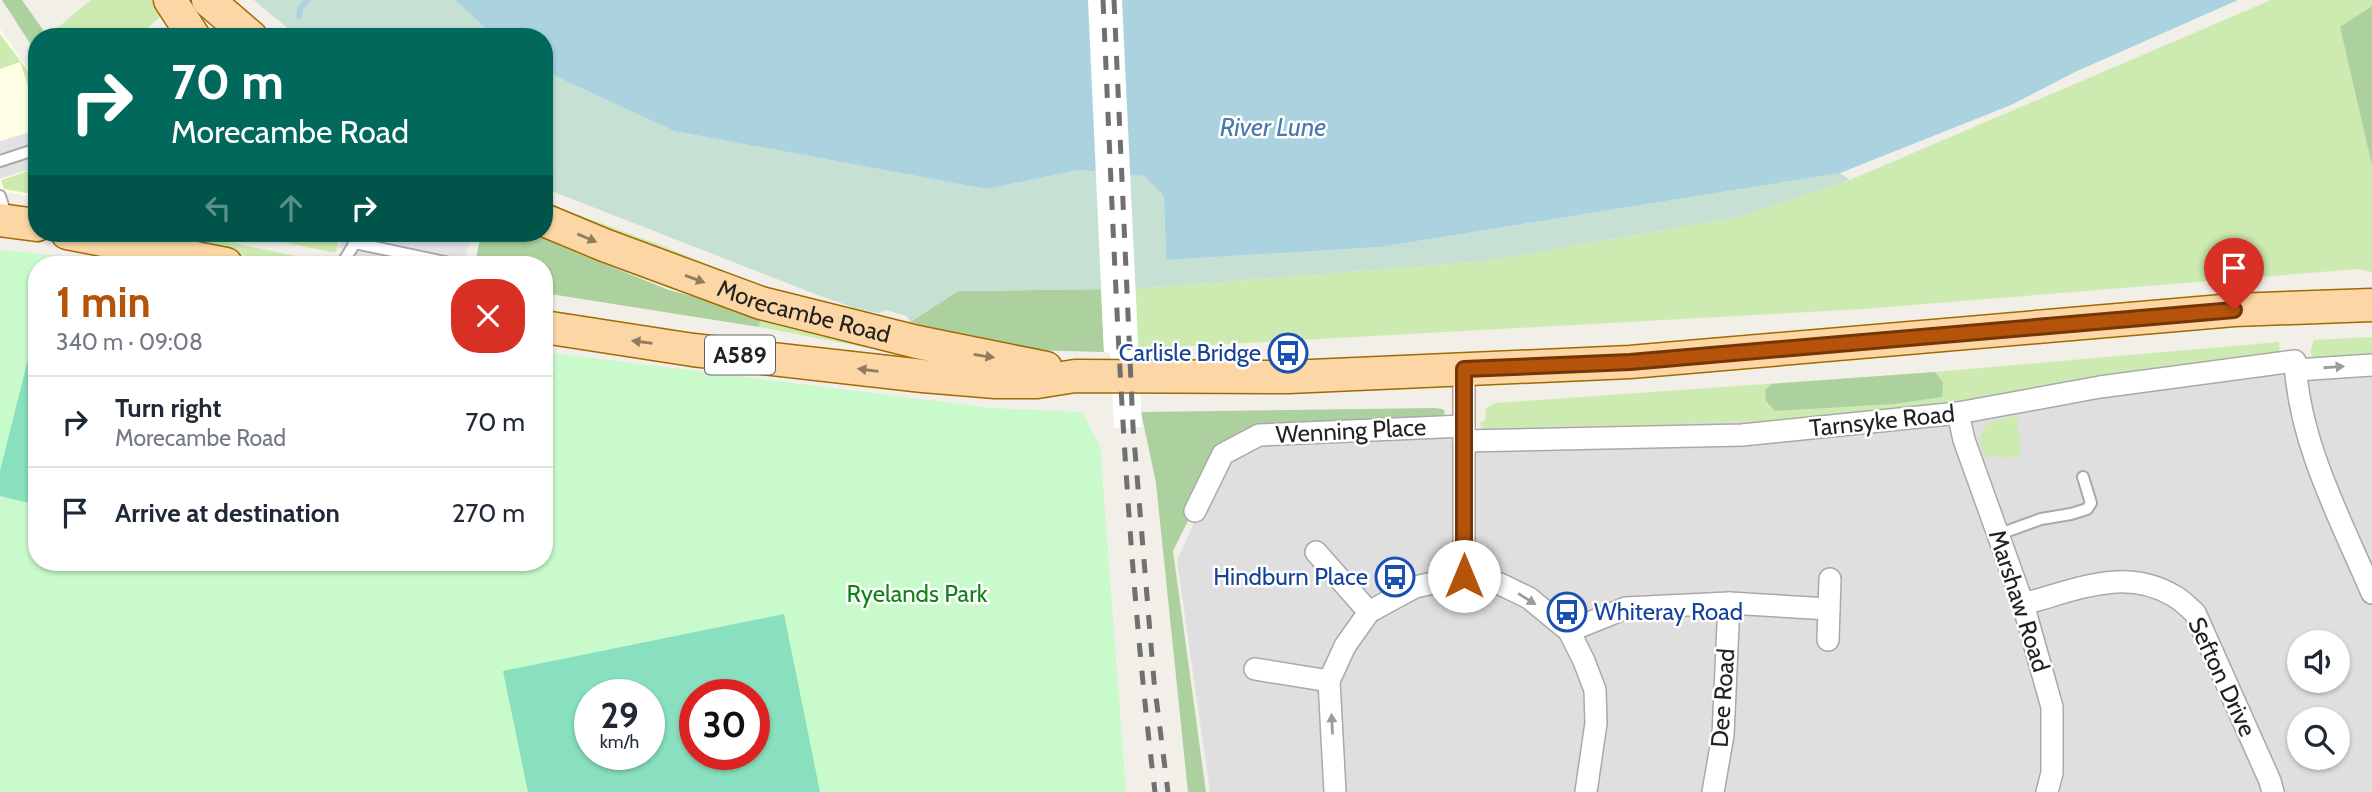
<!DOCTYPE html>
<html lang="en">
<head>
<meta charset="utf-8">
<style>
	:root { --surface:#fff; --page:#f2f2f3; --text:#1f2937; --muted:#747a83; --line:#e0e1e3; --accent:#b45309 }
	body { margin:0; font-family:Cabin,sans-serif; background:var(--page); color:var(--text); height:100vh; display:flex; flex-direction:column; font-size:26px; white-space:nowrap }
	* { box-sizing:border-box; margin:0 }
	p { font-size:23px; color:var(--muted) }
	.icon { flex:none; width:38px; height:38px; fill:none; stroke:currentColor; stroke-width:2; stroke-linecap:round; stroke-linejoin:round }
	.map { position:relative; flex:1; overflow:hidden }
	.sheet { position:absolute; left:28px; top:256px; width:525px; height:315px; display:flex; flex-direction:column; background:var(--surface); border-radius:28px; box-shadow:0 2px 5px #0004 }
	.sheet>* { flex:none }
	.guide { position:absolute; left:28px; top:28px; width:525px; height:214px; border-radius:28px; box-shadow:0 2px 5px #0004; background:#00695c; color:#fff; overflow:hidden }
	.tools { position:absolute; left:2287px; top:630px; display:grid; gap:14px }
	.tools a { display:grid; place-items:center; width:63px; height:63px; border-radius:50%; background:var(--surface); box-shadow:0 2px 5px #0004; font-size:35px }
	.speed { position:absolute; left:574px; top:679px; display:flex; gap:14px; font-size:35px; font-weight:700; text-align:center }
	.speed>* { display:grid; place-content:center; width:91px; height:91px; border-radius:50%; background:var(--surface); box-shadow:0 2px 5px #0004; line-height:1 }
	.speed small { font-size:18px; font-weight:400 }
	.speed .limit { border:10px solid #d22; background:#fff; color:#111 }
	.pin { position:absolute; display:grid; place-items:center; width:60px; height:60px; color:#fff; margin:-72px -30px; border-radius:50% 50% 50% 0; rotate:-45deg; box-shadow:0 0 7px #0007 }
	.pin .icon { rotate:45deg }
	.me { position:absolute; width:77px; margin:-38px; rotate:0deg; stroke-linejoin:round; filter:drop-shadow(0 0 5px #0008) }
	.turn { display:flex; align-items:center; gap:24px; height:147px; padding:0 28px; font-size:32px }
	.turn .icon { width:91px; height:91px; stroke-width:2.5 }
	.turn b { display:block; font-size:49px; line-height:60px }
	.lanes { display:flex; align-items:center; height:66px; padding:0 28px; background:#0003; justify-content:center; gap:35px; direction:ltr }
	.lanes .off { opacity:.35 }
	.round { display:grid; place-items:center; flex:none; width:74px; height:74px; border-radius:28px; background:var(--page) }
	.headline { display:flex; align-items:center; justify-content:space-between; height:119px; padding:0 28px }
	h1 { font-size:42px; font-weight:800; line-height:52px; color:var(--accent) }
	ul { padding:0; list-style:none }
	li { display:flex; align-items:center; gap:21px; height:91px; padding:0 28px; border-top:2px solid var(--line) }
	li div { flex:1 }
	li b { display:block; font-size:26px }
	li em { font-style:normal }
	.map>svg:first-child { display:block }
</style>
</head>
<body>
<div class="map">
<svg width="2372" height="792" viewBox="0 0 2372 792">
	<rect width="100%" height="100%" fill="#f2efe9"/>
	<!-- residential -->
	<path fill="#e0dfdf" fill-rule="evenodd" d="M2372 359V792H1210L1177 560 1225 456 1260 437 1949 411ZM2300 642H2338V681H2300ZM2300 719H2338V758H2300Z"/>
	<!-- education -->
	<path fill="#ffffe5" d="M0 29 37 82V196L0 192Z"/>
	<!-- grass -->
	<g fill="#cdebb0">
		<path d="M91 0H153L165 12 138 37H64L57 28Z"/>
		<path d="M2271 0H2372V6L2340 27 2372 166V272L2358 269 1863 309 1138 349 1135 289 1487 261 1738 217 1850 180Z"/>
		<path d="M0 34 37 83V92L35 89 30 91 20 62 0 69Z"/>
		<path d="M37 168V195L4 189 1 180Z"/>
		<path d="M544 202 663 246 797 301 544 207Z"/>
		<path d="M157 233H186L329 263 286 264 156 237Z"/>
		<path d="M241 233H338V246L335 253Z"/>
		<path d="M761 315 905 355 759 327Z"/>
		<path d="M2372 337V359L2316 361C2308 355 2311 348 2314 340Z"/>
		<path d="M2279 342 2280 355 1962 405 1758 427 1749 421 1674 424 1663 431 1619 432 1606 425 1535 427 1526 433 1491 434V429H1483L1479 423 1485 420 1486 408 1495 403 1935 372Z"/>
		<path d="M2017 416 2021 455 2009 458 1984 456C1973 423 1990 421 2017 416Z"/>
	</g>
	<!-- forest -->
	<g fill="#add19e">
		<path d="M2 0H22L48 37H37V54Z"/>
		<path d="M2372 6V166L2340 27Z"/>
		<path d="M481 233H533L587 257 669 290 761 315 759 327 544 293V264H475Z"/>
		<path d="M1101 289 1104 352 1026 350 973 340 910 322 958 291Z"/>
		<path d="M1935 372 1943 382 1942 397 1894 404 1775 411 1766 401 1765 390 1772 384Z"/>
		<path d="M1435 408 1442 409 1445 411 1442 420 1223 450 1173 551 1206 792H1188L1156 483 1141 412Z"/>
	</g>
	<!-- wetland -->
	<g fill="#c6e0d4">
		<path d="M254 0H455L495 37H298Z"/>
		<path d="M544 71 674 131 987 189 1078 170 1144 176 1164 196 1166 260 1380 247 1840 173 1850 180 1738 217 1487 261 1135 289 958 291 910 322 907 316 886 310 878 313 857 309 810 292 544 188Z"/>
	</g>
	<!-- park -->
	<path fill="#c8facc" fill-rule="evenodd" d="M0 250 64 256 107 264H37V562H544V352L992 408 1082 412 1100 445 1126 792H0ZM590 695H649V754H590ZM695 695H754V754H695Z"/>
	<!-- pitch -->
	<g fill="#88e0be" fill-rule="evenodd">
		<path d="M27 363 37 366V505L0 496V471Z"/>
		<path d="M784 614 820 792H528L503 671ZM590 695H649V754H590ZM695 695H754V754H695Z"/>
	</g>
	<!-- parking -->
	<g fill="#e2e2e2">
		<path d="M37 130V167L0 179V141Z"/>
		<path d="M346 233H471L465 264H391L356 257 339 247Z"/>
	</g>
	<!-- water -->
	<path fill="#aad3df" d="M455 0H2238L2075 72 2011 105 1840 173 1380 247 1166 260 1164 196 1144 176 1078 170 987 189 674 131 544 71V37H495Z"/>
	<!-- pier -->
	<path fill="#fff" d="M1088 0H1122L1142 427 1114 428 1110 353 1104 352Z"/>
	<g fill="none" stroke-linecap="round" stroke-linejoin="round">
		<!-- stream -->
		<path stroke="#aad3df" stroke-width="6" d="M299 16 300 9 307 0"/>
		<defs>
			<g id="lane">
				<path d="M0 161 37 149"/>
				<path d="M0 196 7 218"/>
				<path d="M348 233 355 243 454 264"/>
				<path d="M342 264 355 243"/>
				<path d="M1997 535 2041 519 2071 514 2087 509 2091 503 2083 477"/>
			</g>
			<g id="street">
				<path d="M2296 370 2372 365"/>
				<path d="M1958 413 1964 440 2023 604 2052 707V773L2047 792"/>
				<path d="M1464 441 1742 435 1958 413 2100 387 2295 361C2299 443 2340 518 2372 593"/>
				<path d="M1195 511 1223 454 1259 435 1464 426"/>
				<path d="M1316 552 1369 612"/>
				<path d="M1464 576V369"/>
				<path d="M2023 604C2074 591 2124 566 2174 596 2182 600 2188 607 2195 613L2270 781 2273 792"/>
				<path d="M1829 609 1830 579"/>
				<path d="M1569 631 1626 608 1729 603 1829 609 1828 640"/>
				<path d="M1255 669 1329 681"/>
				<path d="M1335 792 1329 681 1345 646 1369 612 1415 587 1464 576 1500 584 1529 598 1569 631 1584 661 1595 690 1596 723 1586 792"/>
				<path d="M1713 792 1723 735 1729 603"/>
			</g>
			<g id="primary">
				<path d="M170 0 194 37"/>
				<path d="M208 0 251 37"/>
				<path d="M0 220 37 225"/>
				<path id="s1" d="M544 220 604 245 761 303 917 342 1046 368"/>
				<path d="M67 233 226 264"/>
				<path d="M544 327 693 350 923 376 995 382H1037L1075 376 1288 377 1630 362 2234 310 2372 305"/>
			</g>
		</defs>
		<!-- lane casing -->
		<use href="#lane" stroke="#a9a9a9" stroke-width="14"/>
		<!-- street casing -->
		<use href="#street" stroke="#a9a9a9" stroke-width="24"/>
		<!-- primary casing -->
		<use href="#primary" stroke="#a06b00" stroke-width="35"/>
		<!-- lane -->
		<use href="#lane" stroke="#fff" stroke-width="10"/>
		<!-- street -->
		<use href="#street" stroke="#fff" stroke-width="21"/>
		<!-- primary -->
		<use href="#primary" stroke="#fcd6a4" stroke-width="32"/>
		<!-- rail -->
		<g stroke="#707070" stroke-width="5" stroke-dasharray="14 14" stroke-linecap="butt">
			<path d="M1103 0C1115 264 1123 529 1155 792"/>
			<path d="M1114 0 1133 427 1154 681 1168 792"/>
		</g>
	</g>
	<!-- one-way arrows -->
	<defs><path id="oneway-solid" d="M-6-.8H1V-3.2L6.5 0L1 3.2V.8H-6Z" transform="scale(1.75)"/></defs>
	<g fill="#8f7c63">
		<use href="#oneway-solid" transform="translate(587 238) rotate(23)"/>
		<use href="#oneway-solid" transform="translate(695 279) rotate(20)"/>
		<use href="#oneway-solid" transform="translate(642 342) rotate(-172)"/>
		<use href="#oneway-solid" transform="translate(984 356) rotate(9)"/>
		<use href="#oneway-solid" transform="translate(868 370) rotate(-173)"/>
	</g>
	<g fill="#9c9c9c">
		<use href="#oneway-solid" transform="translate(2334 367) rotate(-4)"/>
		<use href="#oneway-solid" transform="translate(1527 599) rotate(32)"/>
		<use href="#oneway-solid" transform="translate(1332 724) rotate(-93)"/>
	</g>
	<g fill="none" stroke-linecap="round" stroke-linejoin="round">
		<defs>
			<path id="route" d="M1464 576V369L1630 362 2234 310"/>
		</defs>
		<!-- route casing -->
		<use href="#route" stroke="#753606" stroke-width="18"/>
		<!-- route -->
		<use href="#route" stroke="#b45309" stroke-width="12"/>
	</g>
	<!-- icons -->
	<defs>
		<symbol id="bus-ring" viewBox="-11 -11 22 22"><circle r="9.5" fill="#fff" stroke="#1a4fb4" stroke-width="1.5"/><path d="M-5-6H5V4H4V6H2V4H-2V6H-4V4H-5ZM-3.5-4V0h7V-4ZM-3.5 1.2v1.5H-2V1.2ZM2 1.2v1.5H3.5V1.2Z" fill="#1a4fb4"/></symbol>
	</defs>
	<g fill-rule="evenodd">
		<use href="#bus-ring" x="1266" y="331" width="44" height="44"/>
		<use href="#bus-ring" x="1373" y="555" width="44" height="44"/>
		<use href="#bus-ring" x="1545" y="590" width="44" height="44"/>
	</g>
	<g text-anchor="middle" stroke-width="5" stroke-linejoin="round" paint-order="stroke">
		<!-- shield labels -->
		<rect fill="#fff" stroke="#646464" stroke-width="2" x="705" y="335.5" width="70" height="39" rx="5"/>
		<g font-size="23" font-weight="bold" fill="#222">
			<text x="740" y="363">A589</text>
		</g>
		<!-- street labels -->
		<g font-size="24" fill="#222" stroke="#fff">
			<text dy="8" stroke="none"><textPath href="#s1" startOffset="276">Morecambe Road</textPath></text>
			<text transform="translate(1882 421) rotate(-6)" y="8">Tarnsyke Road</text>
			<text transform="translate(1351 431) rotate(-3)" y="8">Wenning Place</text>
			<text transform="translate(2019 601) rotate(72)" y="8">Marshaw Road</text>
			<text transform="translate(2222 677) rotate(65)" y="8">Sefton Drive</text>
			<text transform="translate(1723 698) rotate(-86)" y="8">Dee Road</text>
		</g>
		<!-- transit labels -->
		<g font-size="24" fill="#164399" stroke="#fff" text-anchor="end">
			<text x="1261" y="361">Carlisle Bridge</text>
			<text x="1368" y="585">Hindburn Place</text>
			<text x="1594" y="620" text-anchor="start">Whiteray Road</text>
		</g>
		<!-- park labels -->
		<g font-size="24" fill="#0c8416" stroke="#fff">
			<text x="917" y="602">Ryelands Park</text>
		</g>
		<!-- water labels -->
		<g font-size="26" font-style="italic" fill="#4a7aab" stroke="#fff">
			<text x="1273" y="136">River Lune</text>
		</g>
	</g>
</svg>
<div class="tools">
<a><svg class="icon" aria-label="sound" viewBox="0 0 24 24"><path d="M4 9h4l5-4v14l-5-4H4zM17 9q2 3 0 6"/></svg></a>
<a><svg class="icon" aria-label="search" viewBox="0 0 24 24"><circle cx="10" cy="10" r="6"/><path d="M15 15l6 6"/></svg></a>
</div>
<div class="speed"><div>29<small>km/h</small></div><div class="limit">30</div></div>
<div class="pin" style="left:2234px;top:310px;background:#d93025"><svg class="icon" aria-label="arrive" viewBox="0 0 24 24"><path d="M6 21V4h12l-3 4 3 4H6"/></svg></div>
<svg class="me" style="left:1464px;top:576px" viewBox="-20 -20 40 40"><circle r="19" fill="#fff"/><path d="M0-13L10 11 0 6-10 11z" fill="#b45309"/></svg>
<div class="guide">
<div class="turn"><svg class="icon" aria-label="right" viewBox="0 0 24 24"><path d="M7 20v-9h11M14 6l5 5-5 5"/></svg><div><b>70 m</b>Morecambe Road</div></div>
<div class="lanes"><svg class="icon off" aria-label="left" viewBox="0 0 24 24"><path d="M17 20v-9H6M10 6l-5 5 5 5"/></svg><svg class="icon off" aria-label="ahead" viewBox="0 0 24 24"><path d="M12 20V5M6 11l6-6 6 6"/></svg><svg class="icon" aria-label="right" viewBox="0 0 24 24"><path d="M7 20v-9h11M14 6l5 5-5 5"/></svg></div>
</div>
<section class="sheet">
<div class="headline"><div><h1>1 min</h1><p>340 m · 09:08</p></div><a class="round" style="background:#d93025;color:#fff"><svg class="icon" aria-label="close" viewBox="0 0 24 24"><path d="M6 6l12 12M18 6L6 18"/></svg></a></div>
<ul>
<li><svg class="icon" aria-label="right" viewBox="0 0 24 24"><path d="M7 20v-9h11M14 6l5 5-5 5"/></svg><div><b>Turn right</b><p>Morecambe Road</p></div><em>70 m</em></li>
<li><svg class="icon" aria-label="arrive" viewBox="0 0 24 24"><path d="M6 21V4h12l-3 4 3 4H6"/></svg><div><b>Arrive at destination</b></div><em>270 m</em></li>
</ul>
</section>
</div>
</body>
</html>
